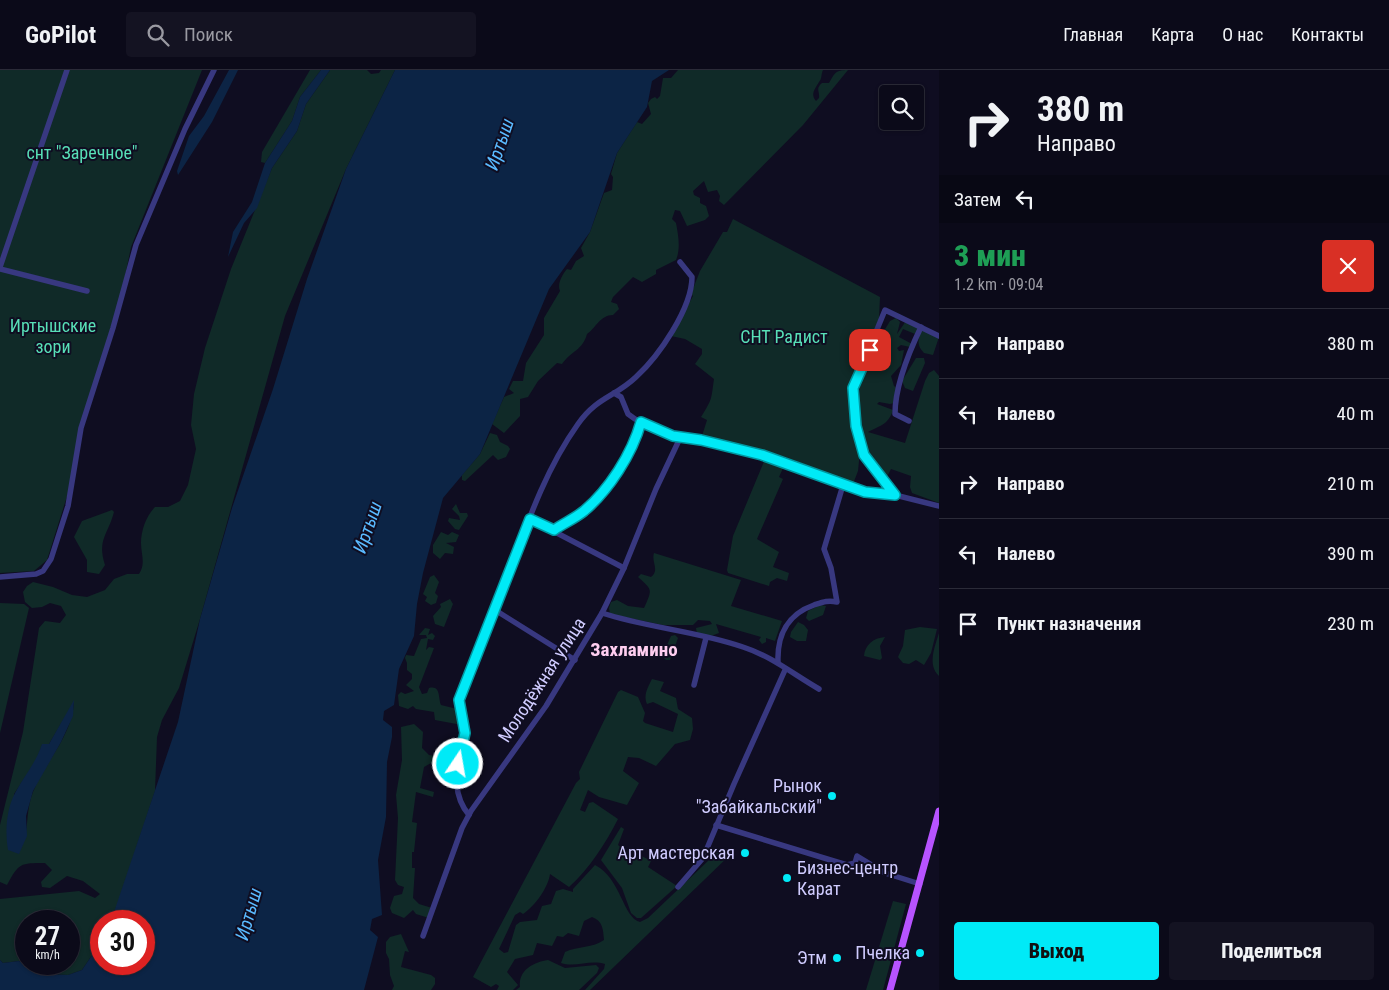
<!DOCTYPE html>
<html lang="ru">
<head>
<meta charset="utf-8">
<style>
	:root { --surface:#0b0a19; --page:#141322; --text:#f1f3f6; --muted:#9a9aa2; --line:#2b2b38; --accent:#00eaf7 }
	body { margin:0; font-family:"Roboto Condensed",sans-serif; background:var(--page); color:var(--text); height:100vh; display:flex; flex-direction:column; font-size:19px; white-space:nowrap }
	* { box-sizing:border-box; margin:0 }
	p { font-size:16px; color:var(--muted) }
	.icon { flex:none; width:28px; height:28px; fill:none; stroke:currentColor; stroke-width:2; stroke-linecap:round; stroke-linejoin:round }
	.map { position:relative; flex:1; overflow:hidden }
	.drawer { display:flex; flex-direction:column; background:var(--surface); width:450px }
	.drawer>* { flex:none }
	.banner { background:#0b0a19; color:var(--text); overflow:hidden }
	.buttons { position:absolute; left:879px; top:15px; display:grid; gap:10px }
	.buttons a { display:grid; place-items:center; width:45px; height:45px; border-radius:5px; background:var(--surface); box-shadow:0 1px 4px #0004,0 0 0 1px var(--line); font-size:25px }
	.speed { position:absolute; left:15px; top:840px; display:flex; gap:10px; font-size:25px; font-weight:700; text-align:center }
	.speed>* { display:grid; place-content:center; width:65px; height:65px; border-radius:50%; background:var(--surface); box-shadow:0 1px 4px #0004,0 0 0 1px var(--line); line-height:1 }
	.speed small { font-size:12px; font-weight:400 }
	.speed .limit { border:8px solid #d22; background:#fff; color:#111 }
	.pin { position:absolute; display:grid; place-items:center; width:42px; height:42px; color:#fff; margin:-21px; border-radius:10px; box-shadow:0 2px 8px #0006 }
	.me { position:absolute; width:55px; margin:-28px; rotate:12deg; stroke-linejoin:round; filter:drop-shadow(0 0 4px #0008) }
	.turn { display:flex; align-items:center; gap:18px; height:105px; padding:0 15px; font-size:22px }
	.turn .icon { width:65px; height:65px; stroke-width:2.5 }
	.turn b { display:block; font-size:35px; line-height:42px }
	.then { display:flex; align-items:center; height:48px; padding:0 15px; background:#0003; gap:10px; font-size:19px }
	.round { display:grid; place-items:center; flex:none; width:52px; height:52px; border-radius:5px; background:var(--page) }
	.headline { display:flex; align-items:center; justify-content:space-between; height:85px; padding:0 15px }
	h1 { font-size:30px; font-weight:800; line-height:38px; color:#1e9e55 }
	.cta { display:flex; gap:10px; margin-top:auto; padding:10px 15px }
	.cta a { flex:1; height:58px; border-radius:5px; background:var(--accent); color:#111; font-size:20px; font-weight:800; line-height:58px; text-align:center }
	.cta a+a { background:var(--page); color:var(--text) }
	ul { padding:0; list-style:none }
	li { display:flex; align-items:center; gap:15px; height:70px; padding:0 15px; border-top:1px solid var(--line) }
	li div { flex:1 }
	li b { display:block; font-size:19px }
	li em { font-style:normal }
	header { display:flex; align-items:center; gap:30px; box-sizing:border-box; height:70px; padding:0 25px; background:var(--surface); border-bottom:1px solid var(--line) }
	header strong { font-size:24px }
	nav { display:flex; gap:28px; margin-inline-start:auto; font-size:18px }
	.search { width:350px; height:45px; background:var(--page); display:flex; align-items:center; gap:12px; box-sizing:border-box; padding:0 18px; border-radius:5px; color:var(--muted); font-size:19px }
	main { display:flex; flex:1; min-height:0 }
	.map>svg:first-child { display:block }
</style>
</head>
<body>
<header>
<strong>GoPilot</strong>
<div class="search"><svg class="icon" aria-label="search" viewBox="0 0 24 24"><circle cx="10" cy="10" r="6"/><path d="M15 15l6 6"/></svg>Поиск</div>
<nav><a>Главная</a><a>Карта</a><a>О нас</a><a>Контакты</a></nav>
</header>
<main>
<div class="map">
<svg width="939" height="920" viewBox="0 0 939 920">
	<rect width="100%" height="100%" fill="#0f0d21"/>
	<!-- green -->
	<g fill="#102a28" fill-rule="evenodd">
		<path d="M0 0H202L131 177 121 226 79 362 69 420 47 490 34 501 0 503Z"/>
		<path d="M310 0H321L300 27 292 51 265 93 261 92 262 82Z"/>
		<path d="M330 0H367L371 4 379 3 381 0H395L346 99 285 246 200 549 179 618 162 650 157 667 155 721 114 845 111 851H101V872L82 900 68 905 43 904 19 891 3 893 0 890V829L79 821 95 828 100 824 83 811 67 806 50 818 42 817 41 812 52 800 45 793C20 793 19 793 7 815L0 812V755L23 662 39 558 45 551 60 553 66 545 61 536 50 533 42 537 32 538 25 532 23 522 27 516 33 512 53 517 72 525 87 527 105 520 114 509 127 504H139C146 494 141 484 141 473 141 461 146 446 155 437H168L180 431 188 415 196 379 191 355 194 324 205 278 231 199 272 98 297 61 306 34ZM74 632C72 666 45 692 33 722 24 745 31 763 18 784L14 724 37 689 42 675 49 674ZM26 851H69V894H26Z"/>
		<path d="M678 0H823C821 4 822 9 819 12 815 19 810 24 816 31L819 28C820 21 815 19 822 13H829C835 3 835 0 848 0L803 55 724 135 719 131 720 126 717 120 708 122 704 111 693 121 694 125 700 128V133L706 136 709 146 705 150 687 156 680 141 675 140 672 149 676 153C678 164 681 178 676 190L656 200V204L642 212 633 207 613 227 611 232 617 234 619 239 613 245C600 245 596 258 587 264 583 280 571 281 562 294L557 293 538 311 528 327 520 329V346L504 363 492 354 504 327 514 323 509 319 513 311H523L526 293 544 265V248L560 221C557 214 562 205 567 199L571 200 576 191 584 186 581 178 590 162 604 123 612 120 613 107 611 104 617 83 637 52 642 54 651 44 648 33 651 29 655 27 657 29 660 26 663 8H671Z"/>
		<path d="M733 149 880 227 879 249 852 318 850 331 852 353 860 381 858 401 853 414 786 387 702 366 707 350 701 347C713 328 711 329 714 309L695 294 702 284V279L685 269 671 266 693 226 691 224 700 201 723 162H727Z"/>
		<path d="M896 248 900 252 897 264 906 251 919 258 915 264 903 259 899 267 912 274 910 277 901 275 897 278 899 281 904 280 901 295 891 306 894 316 898 319 894 333 890 334 879 332 877 334 893 340C888 355 881 355 868 362L905 373 925 311 929 303 934 300 939 306V433L912 423 910 417 911 406 891 399 887 407C877 399 870 387 864 375L866 369 863 370 858 360 860 311 884 261 890 251Z"/>
		<path d="M922 260 939 267 933 285 924 283C916 275 918 269 922 260Z"/>
		<path d="M916 288H924L925 293 913 321 905 318 902 311Z"/>
		<path d="M490 363 497 365 500 372 508 376 510 379 506 387 498 390 493 385 465 411 462 410V405L480 384Z"/>
		<path d="M765 389 784 396 779 407 783 409 757 469 779 482 773 497 789 503 787 511 777 508 770 512 769 516 728 503 727 500 733 466Z"/>
		<path d="M456 434 460 443H467L468 446 459 460 455 459 448 451 449 448 460 450 459 446 452 439Z"/>
		<path d="M112 440 114 442C108 465 97 469 105 495L99 504 87 502V490L74 467 82 451Z"/>
		<path d="M441 462 448 465 452 462 459 465 456 472 446 473 454 477 453 484 445 483 440 489 433 483V475Z"/>
		<path d="M654 483 741 510 731 536 782 551 775 571 766 568V572L762 574 759 570 761 567 716 554 719 563 711 566 697 564 696 558 712 554 710 551 698 550 693 555H663L610 544 609 538 611 532 617 530 628 536 644 538C653 518 652 520 638 507L641 504 651 507C660 500 651 492 654 483Z"/>
		<path d="M434 505 439 512 435 523 438 526 436 533 431 535 425 531 427 527 423 524 430 507Z"/>
		<path d="M450 529 453 534 444 557 435 554 433 546 441 537 440 534Z"/>
		<path d="M0 533 24 534 29 538 0 663Z"/>
		<path d="M820 535 826 536 823 545 809 551 806 548 808 541Z"/>
		<path d="M798 552 804 555 808 560 806 571H797L790 567 791 562Z"/>
		<path d="M920 557 937 559 931 583 924 595 916 590 909 594 903 593 898 587 903 576 905 560Z"/>
		<path d="M425 558 430 559 428 565 432 563 435 566 433 570 428 569 426 580 429 577 434 578 419 617 422 624 427 623 429 618C441 615 438 628 441 635L457 639 462 655 435 650 434 642 416 639 413 636 408 639 399 636 398 625 401 622 405 624 414 621 406 615 412 609V604L407 600V593L405 588 406 585 414 586 421 569 427 568 426 565H419Z"/>
		<path d="M939 563V606C927 595 935 576 939 563Z"/>
		<path d="M675 565 678 568 670 590H666L662 586 671 566Z"/>
		<path d="M885 567 880 576 882 588 880 590 864 586C865 575 873 568 885 567Z"/>
		<path d="M652 609 664 612 660 621 676 628 678 639 692 648 693 659 690 670 675 674 656 696 639 688 628 687 623 701 639 713 627 735 599 727 588 720 580 740 585 742 589 733 593 732 618 749C606 773 589 799 569 817L550 804C548 818 535 836 523 844L520 842 515 845 499 879 504 883 508 882 516 855 520 852 537 850 542 836 551 834 556 821 563 819 573 822V819L595 795C621 808 623 848 640 852L648 848 709 790 713 778 722 782 724 778 731 784 590 920H585L604 899 605 894C590 889 576 898 561 893L565 882C578 876 593 878 604 870 603 859 603 851 592 847L584 851 579 866 568 863 563 867 557 866 552 876 537 873 533 885 515 889 507 902 518 915 513 920H497L499 916 496 914 491 917 473 907 576 713 580 709 579 702 618 622 621 620 638 627 645 643 643 651 645 653 673 662 678 644 653 632 647 634C643 625 648 617 652 609Z"/>
		<path d="M414 654 423 662 422 678 429 685 449 688 447 696 431 693 424 697 420 718 434 722 433 727 416 722 412 752 417 753 414 782H412V798H415L413 828 419 834 432 838 429 848 416 844 413 840 404 848 392 843 390 838 394 826 402 824 404 817 398 815 395 810 398 748 396 725 402 690 401 657Z"/>
		<path d="M621 757 624 759 618 775 632 787 640 785 651 791 648 797 677 816 641 848H637L631 843 622 818 601 790Z"/>
		<path d="M893 831 906 834 883 920H866Z"/>
		<path d="M401 864 409 882 405 881 401 897 431 905 435 908V914L431 920H392L394 916 390 905 389 889 386 883V872L390 867Z"/>
		<path d="M548 890 565 898 596 895 599 898 597 903 579 920H516L520 917C518 900 534 892 548 890Z"/>
	</g>
	<!-- water -->
	<g fill="#0c2445">
		<path d="M229 0H238L212 52 178 105 177 101 189 66 204 46Z"/>
		<path d="M321 0H330L306 34 297 61 272 98 257 138 244 153 228 187 233 162 252 132 265 93 292 51 300 27Z"/>
		<path d="M395 0H669L652 11 647 37 617 83 590 162 549 219 480 384 443 428 423 503 417 534 414 566 399 599 394 635 384 641 383 650 392 657V667L387 692 386 747 378 790 382 845 372 849 370 860 378 867 364 920H0V890L3 893 19 891 43 904 68 905 82 900 101 872V894H144V851H111L178 652 200 549 232 438 273 319 307 209 346 99Z"/>
		<path d="M74 630 73 646 61 672 33 721 26 746 27 766 19 784 8 780C5 762 6 740 15 723 24 706 36 693 42 674H49Z"/>
	</g>
	<g fill="none" stroke-linecap="round" stroke-linejoin="round">
		<!-- minor -->
		<g stroke="#383880" stroke-width="5.5">
			<path d="M0 197 67 0"/>
			<path d="M0 199 87 221"/>
			<path d="M614 323 621 327 628 344 635 349 673 366 701 369 762 385 865 422 895 425 939 436"/>
			<path d="M909 351 895 344C895 316 909 282 921 257"/>
			<path d="M895 425 865 385 856 356 854 340 853 318 885 240 939 266"/>
			<path d="M530 449 624 498"/>
			<path d="M554 460C564 453 574 449 584 441 609 420 632 384 641 353"/>
			<path d="M0 507 36 504 43 501 51 489 68 436 81 358 113 258 136 175 185 59 214 0"/>
			<path d="M495 540 575 590"/>
			<path d="M602 543C648 558 697 561 743 577 771 586 793 604 819 619"/>
			<path d="M778 592C777 565 788 544 814 535 823 532 828 530 837 532L831 498 824 479 843 415"/>
			<path d="M694 615 706 568"/>
			<path d="M469 745C453 726 455 703 461 680 462 674 465 667 465 662 463 651 457 639 459 628 467 598 484 570 495 540 520 477 538 410 578 354 597 327 615 327 636 307 659 286 692 238 692 207L680 192"/>
			<path d="M716 755 847 795 855 793 857 786 885 803 920 814"/>
			<path d="M678 817 703 788 734 714 785 600"/>
			<path d="M423 866 462 758 471 741 546 636 602 543 624 498 656 419 681 366"/>
		</g>
		<!-- major -->
		<path stroke="#b753ff" stroke-width="7" d="M890 920 939 741"/>
	</g>
	<g fill="none" stroke-linecap="round" stroke-linejoin="round">
		<defs>
			<path id="route" d="M458 694 465 663 459 630 530 449 554 460C564 453 574 449 584 441 609 420 632 384 641 352L673 366 701 370 762 385 865 422 895 425 864 385 856 356 853 318 870 280"/>
		</defs>
		<!-- route casing -->
		<use href="#route" stroke="#0098a1" stroke-width="12"/>
		<!-- route -->
		<use href="#route" stroke="#00eaf7" stroke-width="9"/>
	</g>
	<!-- markers -->
	<g fill="#00eaf7" stroke="#0f0d21" stroke-width="2">
		<circle cx="832" cy="726" r="5"/>
		<circle cx="745" cy="783" r="5"/>
		<circle cx="787" cy="808" r="5"/>
		<circle cx="920" cy="883" r="5"/>
		<circle cx="837" cy="888" r="5"/>
	</g>
	<g text-anchor="middle" stroke-width="4" stroke-linejoin="round" paint-order="stroke">
		<!-- park labels -->
		<g font-size="18" fill="#58dfb7" stroke="#0f0d21">
			<text x="82" y="89">снт "Заречное"</text>
			<text x="53" y="262">Иртышские<tspan x="53" dy="21">зори</tspan></text>
			<text x="784" y="273">СНТ Радист</text>
		</g>
		<!-- street labels -->
		<g font-size="18" fill="#d0ccff" stroke="#0f0d21">
			<text transform="translate(542 610) rotate(-57)" y="6">Молодёжная улица</text>
		</g>
		<!-- poi labels -->
		<g font-size="18" fill="#d0ccff" stroke="#0f0d21" text-anchor="end">
			<text x="822" y="722">Рынок<tspan x="822" dy="21">"Забайкальский"</tspan></text>
			<text x="735" y="789">Арт мастерская</text>
			<text x="797" y="804" text-anchor="start">Бизнес-центр<tspan x="797" dy="21">Карат</tspan></text>
			<text x="910" y="889">Пчелка</text>
			<text x="827" y="894">Этм</text>
		</g>
		<!-- water labels -->
		<g font-size="19" font-style="italic" fill="#5abaff" stroke="#0f0d21">
			<text transform="translate(499 74) rotate(-71)" y="7">Иртыш</text>
			<text transform="translate(367 457) rotate(-71)" y="7">Иртыш</text>
			<text transform="translate(248 844) rotate(-74)" y="7">Иртыш</text>
		</g>
		<!-- neighbourhood labels -->
		<g font-size="19" font-weight="bold" fill="#ffcef0" stroke="#0f0d21">
			<text x="634" y="586">Захламино</text>
		</g>
	</g>
</svg>
<div class="buttons">
<a><svg class="icon" aria-label="search" viewBox="0 0 24 24"><circle cx="10" cy="10" r="6"/><path d="M15 15l6 6"/></svg></a>
</div>
<div class="speed"><div>27<small>km/h</small></div><div class="limit">30</div></div>
<div class="pin" style="left:870px;top:280px;background:#d93025"><svg class="icon" aria-label="arrive" viewBox="0 0 24 24"><path d="M6 21V4h12l-3 4 3 4H6"/></svg></div>
<svg class="me" style="left:458px;top:694px" viewBox="-20 -20 40 40"><circle r="17" fill="#00eaf7" stroke="#fff" stroke-width="3"/><path d="M0-11L8 9 0 5-8 9z" fill="#fff"/></svg>
</div>
<section class="drawer">
<div class="banner">
<div class="turn"><svg class="icon" aria-label="right" viewBox="0 0 24 24"><path d="M7 20v-9h11M14 6l5 5-5 5"/></svg><div><b>380 m</b>Направо</div></div>
<div class="then">Затем<svg class="icon" aria-label="left" viewBox="0 0 24 24"><path d="M17 20v-9H6M10 6l-5 5 5 5"/></svg></div>
</div>
<div class="headline"><div><h1>3 мин</h1><p>1.2 km · 09:04</p></div><a class="round" style="background:#d93025;color:#fff"><svg class="icon" aria-label="close" viewBox="0 0 24 24"><path d="M6 6l12 12M18 6L6 18"/></svg></a></div>
<ul>
<li><svg class="icon" aria-label="right" viewBox="0 0 24 24"><path d="M7 20v-9h11M14 6l5 5-5 5"/></svg><div><b>Направо</b></div><em>380 m</em></li>
<li><svg class="icon" aria-label="left" viewBox="0 0 24 24"><path d="M17 20v-9H6M10 6l-5 5 5 5"/></svg><div><b>Налево</b></div><em>40 m</em></li>
<li><svg class="icon" aria-label="right" viewBox="0 0 24 24"><path d="M7 20v-9h11M14 6l5 5-5 5"/></svg><div><b>Направо</b></div><em>210 m</em></li>
<li><svg class="icon" aria-label="left" viewBox="0 0 24 24"><path d="M17 20v-9H6M10 6l-5 5 5 5"/></svg><div><b>Налево</b></div><em>390 m</em></li>
<li><svg class="icon" aria-label="arrive" viewBox="0 0 24 24"><path d="M6 21V4h12l-3 4 3 4H6"/></svg><div><b>Пункт назначения</b></div><em>230 m</em></li>
</ul>
<div class="cta"><a>Выход</a><a>Поделиться</a></div>
</section>
</main>
</body>
</html>
